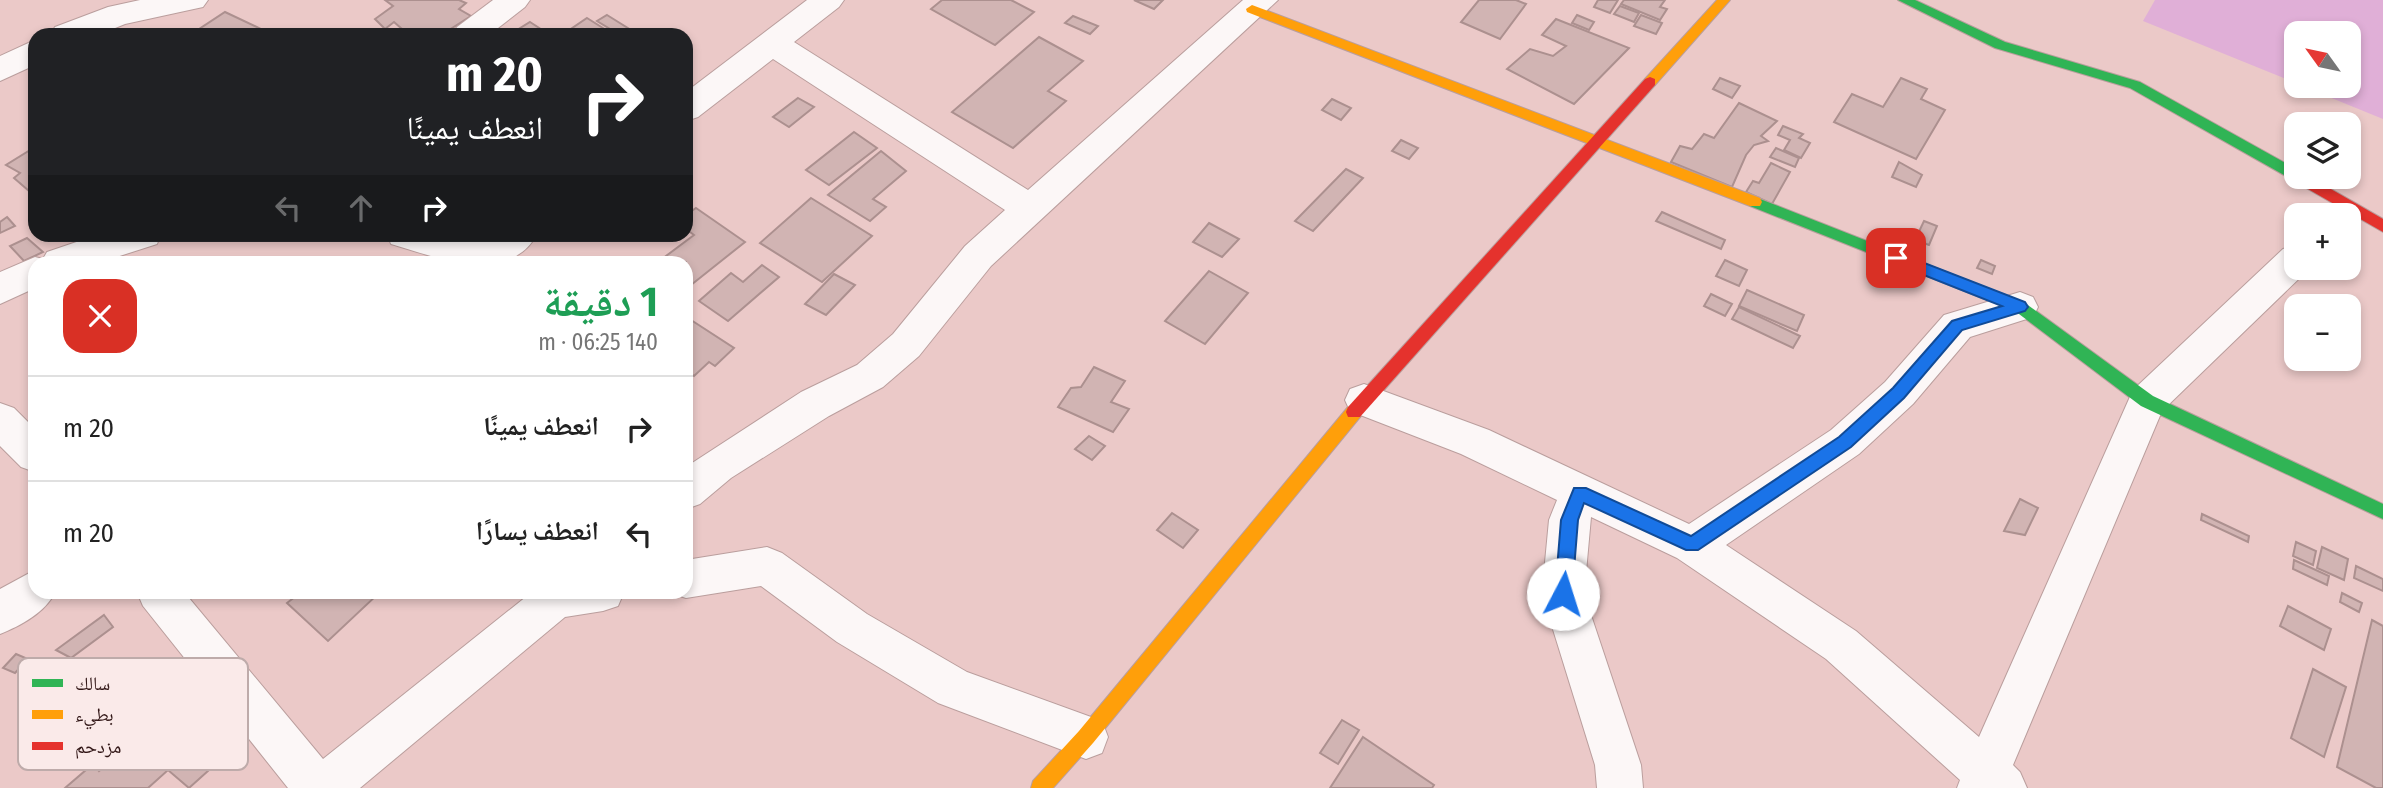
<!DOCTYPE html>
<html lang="ar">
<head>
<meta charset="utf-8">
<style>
	:root { --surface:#fff; --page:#f6f6f6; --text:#222; --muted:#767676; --line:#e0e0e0 }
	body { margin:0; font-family:"Fira Sans Condensed","Noto Naskh Arabic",sans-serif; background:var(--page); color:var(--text); direction:rtl; height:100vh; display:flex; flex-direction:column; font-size:26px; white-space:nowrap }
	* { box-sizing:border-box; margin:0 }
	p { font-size:23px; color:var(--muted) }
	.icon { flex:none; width:38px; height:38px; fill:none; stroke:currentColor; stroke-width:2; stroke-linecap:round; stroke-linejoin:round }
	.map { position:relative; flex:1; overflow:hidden; direction:ltr }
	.drawer { position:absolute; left:28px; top:256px; width:665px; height:343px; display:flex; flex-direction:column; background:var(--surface); border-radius:21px; box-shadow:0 4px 10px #0003; direction:rtl }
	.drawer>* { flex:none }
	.hud { position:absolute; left:28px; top:28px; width:665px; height:214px; border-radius:21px; box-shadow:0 4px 10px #0003; direction:rtl; background:#202124; color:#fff; overflow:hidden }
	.needle { width:46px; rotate:303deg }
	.controls { position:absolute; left:2284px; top:21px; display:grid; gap:14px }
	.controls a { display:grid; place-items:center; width:77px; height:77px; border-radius:14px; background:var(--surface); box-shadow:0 4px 10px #0003; font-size:35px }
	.pin { position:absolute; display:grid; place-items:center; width:60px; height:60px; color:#fff; margin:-30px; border-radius:14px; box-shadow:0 4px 10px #0006 }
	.me { position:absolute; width:77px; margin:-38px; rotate:5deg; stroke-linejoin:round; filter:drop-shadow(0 0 5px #0008) }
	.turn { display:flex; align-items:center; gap:24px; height:147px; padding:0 35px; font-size:32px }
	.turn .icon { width:91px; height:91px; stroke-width:2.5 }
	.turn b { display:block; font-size:49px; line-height:60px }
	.lanes { display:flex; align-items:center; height:66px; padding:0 35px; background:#0003; justify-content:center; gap:35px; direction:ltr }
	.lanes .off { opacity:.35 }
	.round { display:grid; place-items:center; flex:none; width:74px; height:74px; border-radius:21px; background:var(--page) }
	.head { display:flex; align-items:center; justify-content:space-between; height:119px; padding:0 35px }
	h1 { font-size:42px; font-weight:700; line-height:52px; color:#1e9e55 }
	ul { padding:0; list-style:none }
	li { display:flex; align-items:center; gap:21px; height:105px; padding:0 35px; border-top:2px solid var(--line) }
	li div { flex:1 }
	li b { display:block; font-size:26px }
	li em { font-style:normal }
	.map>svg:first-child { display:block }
</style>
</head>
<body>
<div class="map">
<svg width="2383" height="788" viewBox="0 0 2383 788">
	<rect width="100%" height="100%" fill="#ebc9c8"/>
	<!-- green -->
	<path fill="#e0afd7" d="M2155 0H2383V119L2302 86H2348V33H2296V83L2143 21Z"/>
	<!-- building -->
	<g fill="#d1b4b3" stroke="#ac908f" stroke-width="2">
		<path d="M385 0H459L466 3 459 9 471 16 441 35H394L402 29 394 22 385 29 375 19 393 6Z"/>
		<path d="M942 0H1011L1034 12 995 45 931 9Z"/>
		<path d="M1134 0H1163L1154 9Z"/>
		<path d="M1479 0H1516L1526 4 1500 39 1461 22Z"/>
		<path d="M1598 0H1618L1610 13 1594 7Z"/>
		<path d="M1624 0H1665L1660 7 1667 9 1660 20 1621 4Z"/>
		<path d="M1620 6 1639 13 1634 22 1614 14Z"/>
		<path d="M225 12 259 28 247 35H190Z"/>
		<path d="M607 15 639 35H620L597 21Z"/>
		<path d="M1577 15 1594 22 1589 30 1572 23Z"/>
		<path d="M1641 15 1662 23 1656 34 1634 26Z"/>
		<path d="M1073 16 1098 26 1090 34 1065 23Z"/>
		<path d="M587 18 614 35H562Z"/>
		<path d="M1556 19 1629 48 1574 104 1507 69 1530 49 1553 56 1566 46 1542 35Z"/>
		<path d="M530 22 550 35H525L517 30Z"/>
		<path d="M1039 37 1083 61 1048 91 1066 101 1013 148 952 112Z"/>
		<path d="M1720 78 1740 86 1732 98 1713 89Z"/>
		<path d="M1901 78 1927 89 1921 99 1945 110 1916 159 1834 122 1852 94 1883 107Z"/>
		<path d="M798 98 814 107 789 127 773 117Z"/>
		<path d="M1332 99 1351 108 1341 120 1322 110Z"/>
		<path d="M1739 103 1777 121 1761 136 1768 141 1754 145 1746 155 1732 187 1671 162 1680 146 1692 149 1704 134 1714 138Z"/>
		<path d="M1783 126 1803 134 1799 138 1810 143 1801 158 1784 150 1790 140 1778 135Z"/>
		<path d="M854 132 877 148 829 185 806 170Z"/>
		<path d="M1401 140 1418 148 1409 159 1392 151Z"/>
		<path d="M35 147V187L29 191 14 178 20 173 6 165Z"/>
		<path d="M1776 148 1799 158 1795 167 1770 157Z"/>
		<path d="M881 151 906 171 873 199 886 207 870 221 828 195Z"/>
		<path d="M1899 162 1922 175 1916 187 1892 177Z"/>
		<path d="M1771 163 1790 172 1772 204 1746 192 1753 181 1759 183Z"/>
		<path d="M1346 169 1363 178 1313 231 1295 221Z"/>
		<path d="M811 198 872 236 822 282 760 243Z"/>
		<path d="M696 208 745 242 686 289V262H658L694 235 686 229V215Z"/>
		<path d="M1662 212 1725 240 1721 249 1656 221Z"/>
		<path d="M7 217 15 226 0 233V222Z"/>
		<path d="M1924 221 1937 226 1929 245 1915 240Z"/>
		<path d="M1209 223 1239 239 1222 257 1193 242Z"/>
		<path d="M27 238 43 252 24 261 10 246Z"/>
		<path d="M1725 260 1747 270 1739 286 1716 276Z"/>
		<path d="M1981 260 1995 266 1992 274 1977 268Z"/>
		<path d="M762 265 779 277 728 321 699 301 731 273 743 282Z"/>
		<path d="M1209 271 1248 293 1205 344 1165 321Z"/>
		<path d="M834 274 855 285 826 315 805 304Z"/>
		<path d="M1747 290 1804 315 1797 331 1739 306Z"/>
		<path d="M1711 294 1732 304 1725 316 1704 306Z"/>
		<path d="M1739 307 1800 336 1793 348 1732 319Z"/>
		<path d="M691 320 734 348 715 366 709 362 694 376 688 372 686 374V324Z"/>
		<path d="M1094 367 1125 381 1111 402 1129 409 1113 432 1058 407 1071 388 1081 387Z"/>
		<path d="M1089 436 1105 446 1092 460 1075 449Z"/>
		<path d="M2020 499 2038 508 2025 535 2004 531Z"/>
		<path d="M1172 513 1198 530 1183 548 1157 530Z"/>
		<path d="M2202 514 2249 536 2248 542 2201 520Z"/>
		<path d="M2296 542 2316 551 2313 565 2293 556Z"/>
		<path d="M2322 547 2348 559 2344 580 2317 568Z"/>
		<path d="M2294 560 2329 576 2327 585 2293 569Z"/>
		<path d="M2356 566 2383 579V591L2354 578Z"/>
		<path d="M301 592H375L378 594 328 641 287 603Z"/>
		<path d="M2342 593 2362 603 2359 612 2340 602Z"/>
		<path d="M2288 606 2331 629 2324 650 2280 626Z"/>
		<path d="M104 615 113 627 71 658 56 650Z"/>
		<path d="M2372 620 2383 626V788H2376L2337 767Z"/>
		<path d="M16 654 28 659 15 673 3 668Z"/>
		<path d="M2313 669 2346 687 2324 757 2291 738Z"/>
		<path d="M169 713 218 762 189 788 168 770 148 788H65L93 764 99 771Z"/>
		<path d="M1342 720 1359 730 1338 764 1320 753Z"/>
		<path d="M1363 737 1434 785 1432 788H1330Z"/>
	</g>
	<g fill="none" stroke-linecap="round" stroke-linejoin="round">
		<defs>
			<g id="street">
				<path d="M140 0H208L203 7 125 24 98 35H50L55 27 108 7Z"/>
				<path d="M493 0H530L525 7 489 35H452L457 27Z"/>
				<path d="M807 0H844L839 7 794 42 1028 190 1243 0H1278L991 266 919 356 883 387 829 416 731 478 700 504 686 509V467L801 392 857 365 893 334 965 246 1005 210 773 59 698 117 686 121V92Z"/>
				<path d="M35 40V65L0 81V56Z"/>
				<path d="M100 234H161L157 244 101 262H35V288L0 304V272L35 257 43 259 47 252Z"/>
				<path d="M387 234H461L486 241 494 234H537C510 286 434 257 391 244Z"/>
				<path d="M2296 245V268L2309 269 2162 411 2013 765 2020 772 2027 788H1957L1960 780 1826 659 1677 558 1591 517 1584 594 1641 765 1643 788H1597L1595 765 1542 594 1549 520 1557 500 1461 454 1350 411 1345 400 1350 389 1364 384 1378 389 1489 430 1689 524 1831 430 1885 382 1944 315 2020 292 2033 297 2038 307 2033 317 1970 337 1913 404 1859 454 1726 545 1856 631 1979 737 2133 390 2283 249Z"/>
				<path d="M0 403 14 408 35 429V472L21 467 0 446Z"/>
				<path d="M767 547 782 553 867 614 967 672 1102 721 1108 737 1102 753 1086 759 938 703 837 642 761 586 686 598 671 593 686 592V560Z"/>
				<path d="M35 570V592H55C46 612 20 626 0 634V589Z"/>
				<path d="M137 592H184L323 759 532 592H624L618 606 603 611 565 617 360 788H288L143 606Z"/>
			</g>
			<g id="fast">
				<path d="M1898 0H1915L2005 42 2140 82 2296 169V177H2302L2296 180 2291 179 2130 88 1995 48Z"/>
				<path d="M1755 197 2025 303 2153 396 2383 504V519L2141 406 2015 311 1750 206 1748 202 1750 198Z"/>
			</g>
			<g id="slow">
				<path d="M1717 0H1730L1655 85H1645V79Z"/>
				<path d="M1252 5 1760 198 1762 202 1760 206H1750L1247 12 1246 9Z"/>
				<path d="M1354 405 1360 407 1362 412 1360 417 1093 743 1053 788H1031L1033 781 1079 731 1348 407Z"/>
			</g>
			<g id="jam">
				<path d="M1650 77 1655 79V85L1360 417H1348L1346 412 1348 407 1645 79Z"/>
				<path d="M2294 173H2296V177H2310L2383 219V232L2294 181 2292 177Z"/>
			</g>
		</defs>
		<!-- street casing -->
		<use href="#street" stroke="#ba9e9d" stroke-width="2"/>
		<!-- fast casing -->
		<use href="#fast" stroke="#ba9e9d" stroke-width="2"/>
		<!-- slow casing -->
		<use href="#slow" stroke="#ba9e9d" stroke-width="2"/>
		<!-- jam casing -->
		<use href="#jam" stroke="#ba9e9d" stroke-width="2"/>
		<!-- street -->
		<use href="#street" fill="#fcf7f7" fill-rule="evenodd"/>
		<!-- fast -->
		<use href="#fast" fill="#30b455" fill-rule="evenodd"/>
		<!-- slow -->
		<use href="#slow" fill="#ff9f0a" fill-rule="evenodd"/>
		<!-- jam -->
		<use href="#jam" fill="#e5322d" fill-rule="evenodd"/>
	</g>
	<!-- route -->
	<path fill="#1a73e8" stroke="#114b97" stroke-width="2" d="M1896 252 2025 302 2028 307 2025 311 1962 330 1904 398 1851 447 1698 550H1686L1584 503 1578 520 1572 594 1569 600H1557L1555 594 1561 520 1574 488H1586L1691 536 1839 437 1893 388 1952 321 2002 306 1891 262 1889 258Z"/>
	<!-- legend -->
	<rect x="18" y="658" width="230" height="112" rx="10" fill="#faeae9" stroke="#beabaa" stroke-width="2"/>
	<rect x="32" y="679" width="31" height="8" fill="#30b455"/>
	<rect x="32" y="710" width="31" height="9" fill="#ff9f0a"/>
	<rect x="32" y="742" width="31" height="8" fill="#e5322d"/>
	<g font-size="19" fill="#321717">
		<text x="75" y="690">سالك</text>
		<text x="75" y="721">بطيء</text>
		<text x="75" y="753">مزدحم</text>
	</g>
</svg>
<div class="controls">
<a><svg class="needle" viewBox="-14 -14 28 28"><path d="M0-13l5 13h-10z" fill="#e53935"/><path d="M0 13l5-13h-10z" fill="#767676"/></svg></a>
<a><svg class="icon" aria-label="layers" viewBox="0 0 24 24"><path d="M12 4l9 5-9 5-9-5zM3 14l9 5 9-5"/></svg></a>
<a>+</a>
<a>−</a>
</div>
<div class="pin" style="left:1896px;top:258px;background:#d93025"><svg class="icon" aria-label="arrive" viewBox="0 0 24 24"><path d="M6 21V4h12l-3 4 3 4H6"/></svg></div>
<svg class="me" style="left:1563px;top:594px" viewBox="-20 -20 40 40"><circle r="19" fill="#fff"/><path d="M0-13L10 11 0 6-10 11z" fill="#1a73e8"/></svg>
<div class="hud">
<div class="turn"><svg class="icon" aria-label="right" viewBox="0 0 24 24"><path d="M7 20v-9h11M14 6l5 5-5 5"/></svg><div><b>20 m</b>انعطف يمينًا</div></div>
<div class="lanes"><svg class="icon off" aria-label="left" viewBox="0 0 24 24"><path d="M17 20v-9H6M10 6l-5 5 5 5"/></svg><svg class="icon off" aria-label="ahead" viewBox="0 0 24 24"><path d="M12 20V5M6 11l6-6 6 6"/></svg><svg class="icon" aria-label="right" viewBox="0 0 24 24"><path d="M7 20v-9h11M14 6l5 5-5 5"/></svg></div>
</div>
<section class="drawer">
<div class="head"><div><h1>1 دقيقة</h1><p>140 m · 06:25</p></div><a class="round" style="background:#d93025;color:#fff"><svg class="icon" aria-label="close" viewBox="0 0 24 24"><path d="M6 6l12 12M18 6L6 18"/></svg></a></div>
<ul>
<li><svg class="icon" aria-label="right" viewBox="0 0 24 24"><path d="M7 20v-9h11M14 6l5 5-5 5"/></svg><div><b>انعطف يمينًا</b></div><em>20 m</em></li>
<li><svg class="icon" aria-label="left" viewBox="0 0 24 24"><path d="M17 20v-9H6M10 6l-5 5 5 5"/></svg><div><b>انعطف يسارًا</b></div><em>20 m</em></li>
</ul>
</section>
</div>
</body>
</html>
